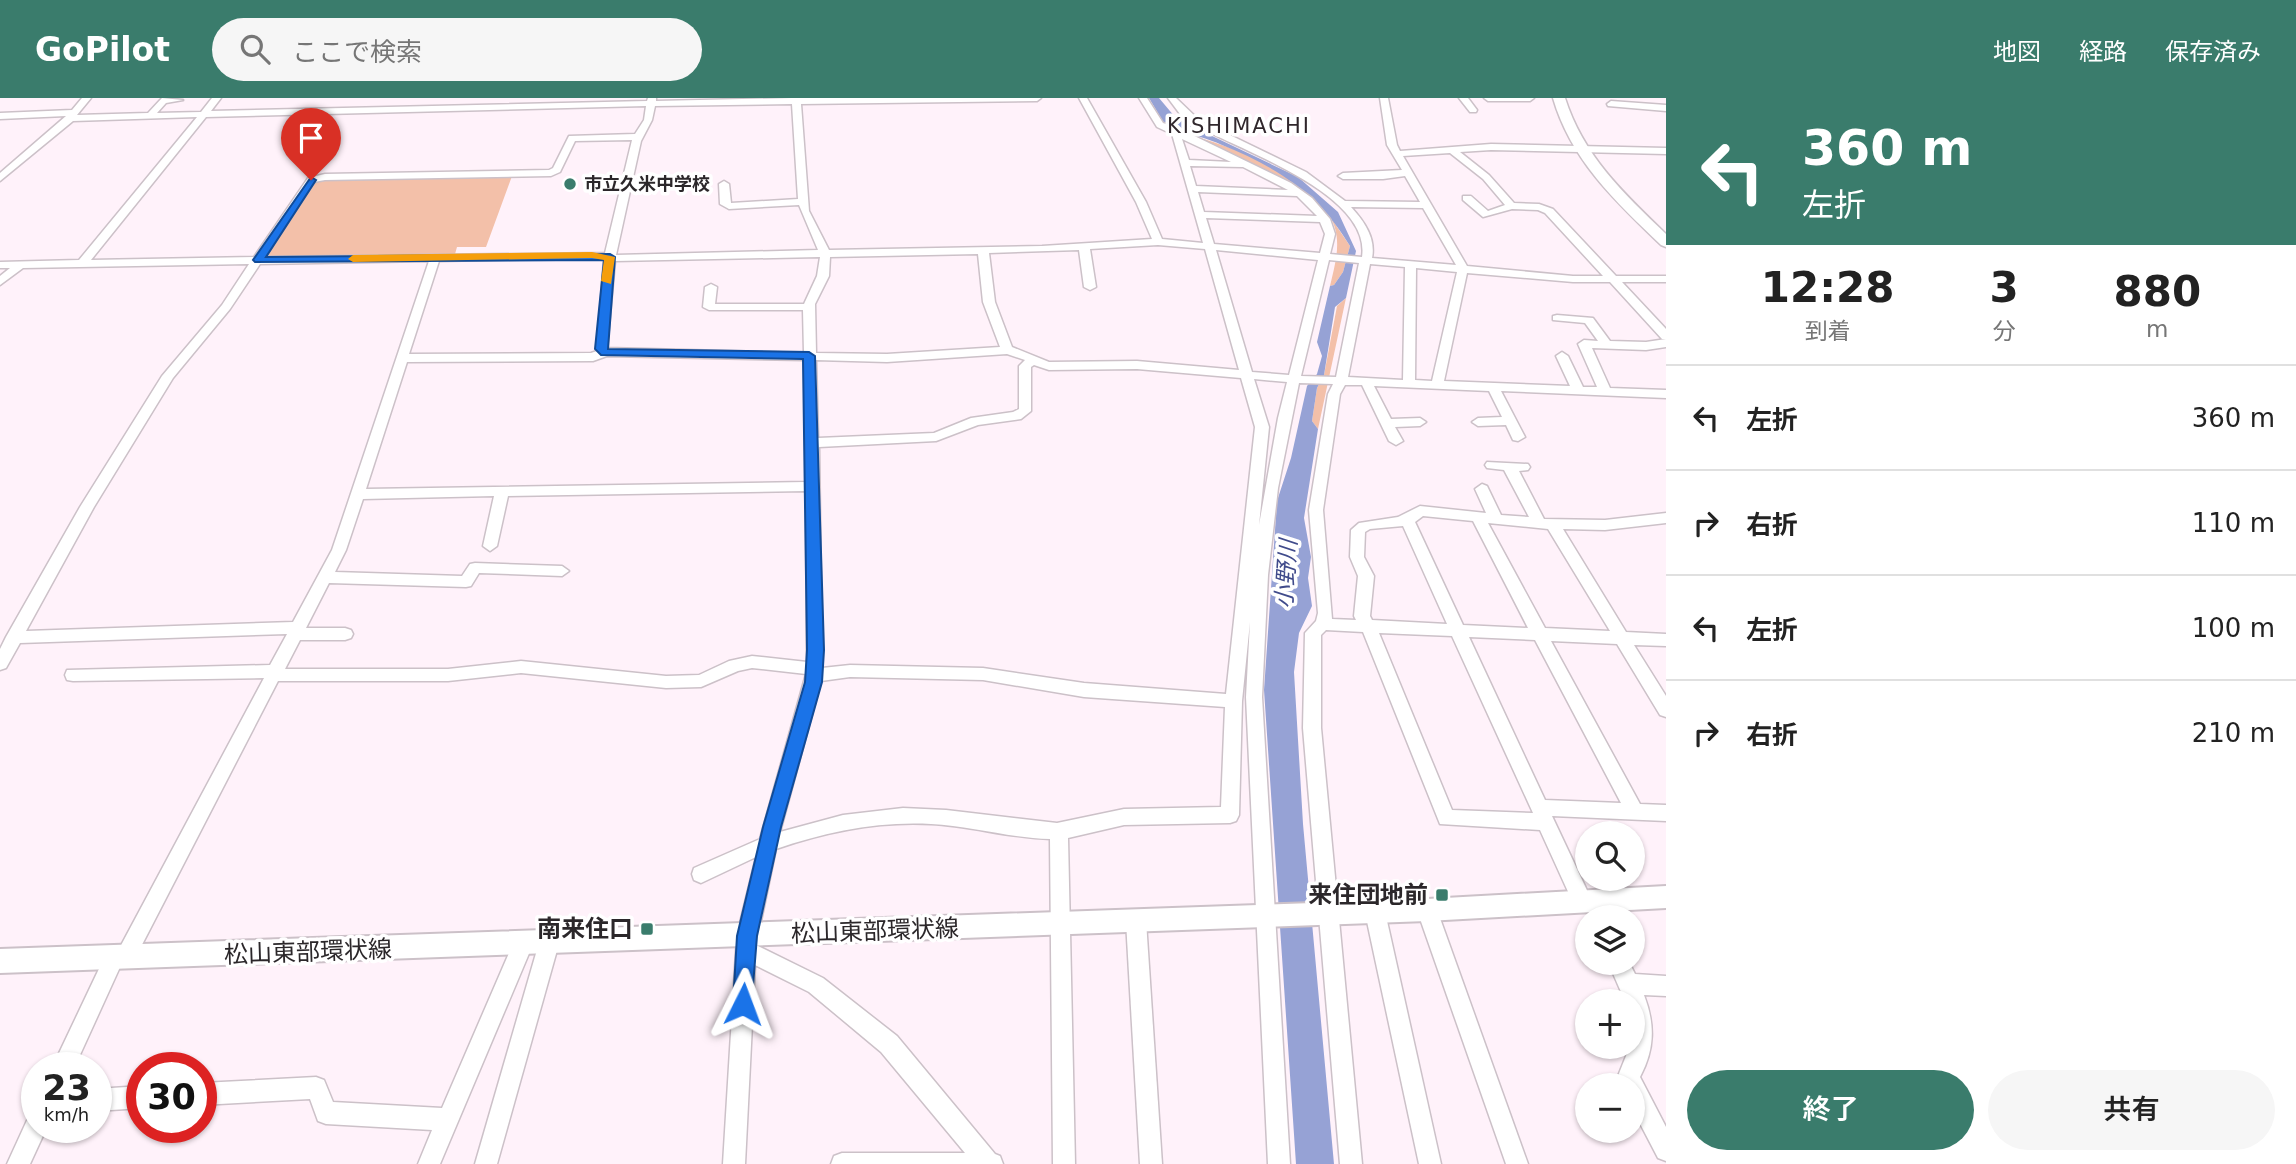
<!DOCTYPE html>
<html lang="ja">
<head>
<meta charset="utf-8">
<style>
	:root { --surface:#fff; --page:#f6f6f6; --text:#222; --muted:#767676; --line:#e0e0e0; --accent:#3a7c6c }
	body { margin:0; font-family:"DejaVu Sans","Noto Sans JP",sans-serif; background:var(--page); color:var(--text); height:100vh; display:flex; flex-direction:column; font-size:26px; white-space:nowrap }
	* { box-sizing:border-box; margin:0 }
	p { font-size:23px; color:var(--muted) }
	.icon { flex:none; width:38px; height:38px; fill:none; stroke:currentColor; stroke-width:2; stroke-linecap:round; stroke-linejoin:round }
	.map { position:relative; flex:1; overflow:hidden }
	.panel { display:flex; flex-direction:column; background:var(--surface); width:630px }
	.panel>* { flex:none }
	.banner { background:#3a7c6c; color:#fff; overflow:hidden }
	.tools { position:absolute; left:1575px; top:723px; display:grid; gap:14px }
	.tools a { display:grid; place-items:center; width:70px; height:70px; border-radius:50%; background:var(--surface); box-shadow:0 2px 5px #0004; font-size:35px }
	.speed { position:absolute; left:21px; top:954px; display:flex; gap:14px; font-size:35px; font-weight:700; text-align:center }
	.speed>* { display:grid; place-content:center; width:91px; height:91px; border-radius:50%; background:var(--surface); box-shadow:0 2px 5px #0004; line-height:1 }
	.speed small { font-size:18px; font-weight:400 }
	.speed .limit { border:10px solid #d22; background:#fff; color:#111 }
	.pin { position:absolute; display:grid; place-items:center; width:60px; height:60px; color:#fff; margin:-72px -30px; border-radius:50% 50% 50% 0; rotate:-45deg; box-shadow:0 0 7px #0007 }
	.pin .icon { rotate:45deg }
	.me { position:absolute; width:77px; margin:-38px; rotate:3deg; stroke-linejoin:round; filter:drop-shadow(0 0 5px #0008) }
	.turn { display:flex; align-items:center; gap:24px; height:147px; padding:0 21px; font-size:32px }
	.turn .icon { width:91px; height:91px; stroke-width:2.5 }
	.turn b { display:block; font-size:49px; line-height:60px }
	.eta { display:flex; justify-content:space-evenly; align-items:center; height:119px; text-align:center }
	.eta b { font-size:42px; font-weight:600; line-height:49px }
	.action { display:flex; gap:14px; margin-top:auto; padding:14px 21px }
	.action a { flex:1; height:80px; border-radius:42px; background:var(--accent); color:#fff; font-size:28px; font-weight:600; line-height:80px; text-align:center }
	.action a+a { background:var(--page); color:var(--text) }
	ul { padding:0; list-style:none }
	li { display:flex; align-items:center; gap:21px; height:105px; padding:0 21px; border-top:2px solid var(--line) }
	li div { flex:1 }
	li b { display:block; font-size:26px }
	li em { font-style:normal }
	header { display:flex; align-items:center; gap:42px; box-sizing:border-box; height:98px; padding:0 35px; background:var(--accent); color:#fff }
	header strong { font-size:33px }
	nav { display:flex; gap:38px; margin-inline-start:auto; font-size:24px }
	.search { width:490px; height:63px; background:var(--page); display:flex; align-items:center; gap:18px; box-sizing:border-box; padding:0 24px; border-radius:38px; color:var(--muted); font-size:26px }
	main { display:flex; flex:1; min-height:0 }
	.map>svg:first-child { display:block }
</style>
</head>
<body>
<header>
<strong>GoPilot</strong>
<div class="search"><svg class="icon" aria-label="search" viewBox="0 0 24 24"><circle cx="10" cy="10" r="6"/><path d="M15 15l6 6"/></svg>ここで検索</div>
<nav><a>地図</a><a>経路</a><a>保存済み</a></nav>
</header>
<main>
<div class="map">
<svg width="1666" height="1066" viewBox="0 0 1666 1066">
	<rect width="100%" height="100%" fill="#fff2fa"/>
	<!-- green -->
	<g fill="#f3c0a9">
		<path d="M1194 38C1234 50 1283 67 1310 98L1285 82Z"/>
		<path d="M512 78 486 149H457L455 156 270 160 267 156 315 82Z"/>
		<path d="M1329 117 1350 148 1343 174 1334 187 1330 188C1336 163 1343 139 1329 117Z"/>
		<path d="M1346 200 1318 331 1312 323 1317 290 1324 277 1337 208Z"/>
	</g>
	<!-- water -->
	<path fill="#96a2d5" d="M1149 0H1159L1175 19 1191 28 1298 79 1338 114 1356 153 1346 200 1335 209 1324 277 1317 290 1312 323 1318 331 1304 420 1311 459 1308 480 1312 508 1299 535 1294 574 1303 726 1334 1066H1296L1264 592 1277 403 1291 360 1307 288 1317 276 1322 258 1317 244 1330 188 1334 187 1343 174 1350 148C1320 97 1277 69 1222 47 1207 40 1192 38 1178 28L1165 27Z"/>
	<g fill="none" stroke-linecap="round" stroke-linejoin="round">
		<defs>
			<g id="minor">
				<path d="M82 0H91L77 17 148 15 162 0 183 2 166 5 157 15 201 14 212 0H221L211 13 647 3 648 0H656V3L792 0H1041L1037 3 801 6 809 113 829 152 1042 148 1152 141 1136 104 1079 0H1087L1146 104 1162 141 1203 145 1172 36 1157 29 1139 0H1147L1163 25 1178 30 1291 85 1312 100 1330 121 1335 136 1330 156 1362 159C1372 95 1236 51 1193 26L1180 16 1168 0H1176L1199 22 1306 74 1345 103 1420 104 1405 78 1383 81H1343L1338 78 1343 75 1402 72 1387 47 1380 0H1388L1397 47 1400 53 1491 46 1666 50V56L1491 52 1460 54 1489 77 1514 105 1539 106 1553 111 1616 178H1666V184H1622L1666 231V249L1646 252 1592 250 1610 290 1666 292V300L1501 293 1525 339 1518 343 1513 342 1506 327 1478 328 1472 324 1478 320 1502 319 1489 293 1374 288 1391 321 1420 320 1426 324 1420 328 1395 329 1403 343 1396 347 1389 343 1362 287H1345L1340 296 1323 412 1332 521 1356 522 1354 518 1358 478 1350 459 1351 432 1359 425 1398 419 1420 408 1486 415 1475 391 1482 386 1487 388 1501 417 1529 419 1504 372 1487 370 1485 367 1487 364 1528 366 1530 369 1528 372 1519 373 1544 421 1605 422 1666 415V425L1605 432 1563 431 1626 534 1666 536V548L1634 547 1666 598V619L1660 617 1617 546 1551 543 1640 706 1666 707V723L1552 718 1592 803 1589 809 1582 812 1575 809 1540 732 1440 726 1363 534 1326 532 1321 537V630L1362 1066H1340L1303 630 1305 535 1316 523 1318 515 1309 412 1328 296 1333 286 1299 285 1278 390 1268 477 1262 599 1290 1066H1268L1246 599 1250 524 1242 603 1239 717 1236 723 1230 725 1124 727 1068 740 1075 1066H1053L1050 741C1010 740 971 728 931 726 879 723 825 734 776 751L756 847 823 880 897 938 995 1056 1000 1058 1003 1066H831L834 1058 842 1055H965L881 954 809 894 755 867 745 1066H723L737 837 756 759 701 785 694 782 692 776 694 770 760 741 806 576 752 570 738 573 701 589 666 590 521 575 448 583H278L131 868 120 869 74 970H52L107 854 118 853 264 580 73 583 67 582 65 577 67 572 270 567 287 536 20 545 6 570 0 572V551L6 539 80 409 162 278 222 207 249 166 23 170 0 187V178L10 170H0V164L79 162 197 19 73 23 0 83V75L66 18 0 21V15L72 12ZM792 6 798 101 731 105 729 86 724 83 719 86 720 106 729 111 799 107 818 152 616 157 641 43 652 22 655 8ZM646 8 644 22 635 36 569 38 553 70 549 72 325 76 308 80 254 159 91 162 206 19ZM1182 41 1231 64 1189 62ZM632 42 605 155 265 159 314 84 325 82 551 78 560 74 575 43ZM1450 55 1483 81 1505 107 1488 113 1471 98H1463V102L1483 119 1512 111 1538 112 1545 115 1603 178H1573L1467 168 1403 58ZM1190 68 1243 69 1288 92 1196 88ZM1198 94 1297 98 1317 118 1204 114ZM1351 109 1423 110 1456 167 1372 160C1376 140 1364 123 1351 109ZM1206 120 1320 124 1325 136 1320 155 1214 146ZM1158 147 1205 151 1239 272 1137 263 1049 264 1012 249 995 204 989 155 1079 152 1084 189 1090 192 1096 189 1090 151ZM1216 152 1318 162 1289 277 1252 274ZM978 156 983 204 1000 249 887 256 816 255 815 206 829 178 830 159ZM820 159 817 178 804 206H715L717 189 711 186 705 189 703 209 709 212H803L804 255 607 250 615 163ZM592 160 604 162 597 253 591 255 409 256 439 163ZM1329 162 1359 165 1336 279 1301 278ZM429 163 332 452 293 524 26 533 94 409 173 280 230 211 260 166ZM1370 166 1405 169 1403 282 1348 279ZM1416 170 1457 174 1432 283 1415 282ZM1467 175 1573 184H1610L1662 241H1666L1646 244 1610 243 1593 220 1557 217 1553 218V222L1585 225 1598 243 1584 242 1578 246 1597 289H1583L1568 258 1562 254 1556 258 1570 288 1444 283ZM1007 256 1025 262 1019 268V311L1013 314 971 320 934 335 818 340 816 262 887 264ZM607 258 804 262 806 384 366 391 407 264 593 263ZM1034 267 1049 272 1137 271 1241 280 1255 329 1226 596 1084 585 983 570 850 567 822 570 819 349 936 343 978 327 1021 321 1031 313V269ZM1254 281 1287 284 1278 320 1259 427 1269 329ZM806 393 807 564 752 558 729 563 699 577 666 578 521 563 448 571H285L300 542H345L351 540 353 536 351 532 345 530H306L329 485 466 489 471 488 479 475 562 478 569 473 562 468 475 465 470 466 462 478 335 474 346 452 363 401 494 398 483 448 490 453 497 448 508 398ZM1423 418 1473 423 1528 530 1463 527 1415 424ZM1488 425 1548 431 1610 533 1545 530ZM1403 428 1447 526 1372 522 1370 518 1374 478 1364 459 1365 434 1370 431ZM1379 535 1452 538 1533 715 1452 712ZM1469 539 1535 542 1621 705 1545 702ZM850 579 983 582 1084 599 1225 609 1221 709 1124 711 1057 725 946 712 903 710 843 717 780 734 821 583Z"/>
				<path d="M1459 0H1468L1477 12 1476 14H1470Z"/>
				<path d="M1484 0H1534L1530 3H1488Z"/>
				<path d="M1611 3 1666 7V13L1608 8 1607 6Z"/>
				<path d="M1427 803 1434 806 1437 812 1528 1066H1506L1417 812 1420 806Z"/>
				<path d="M1375 805 1382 808 1385 814 1441 1066H1419L1365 814 1368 808Z"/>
				<path d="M1136 814 1143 816 1146 823 1162 1066H1140L1126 823 1129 816Z"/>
				<path d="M523 836 530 839 533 846 440 1066H418L432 1032 326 1026 318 1023 310 1001 201 1007V985L316 979 324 982 333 1004 442 1010 516 839Z"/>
				<path d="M549 836 556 838 559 845 497 1066H475L539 845 542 838Z"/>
				<path d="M1608 864H1629L1635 876 1666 878V898L1644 897C1655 926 1655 951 1640 979L1666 1029V1063L1658 1060 1633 1012V987H1620L1618 978 1630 948H1633V903H1625Z"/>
				<path d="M142 988V1010L96 1013V991Z"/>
				<path d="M37 1015V1029H47L30 1066H7L29 1018Z"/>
			</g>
			<path id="major" d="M1666 788V810L1427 823 0 875V851L1427 801Z"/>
			<path id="highway" d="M1553 0H1565C1583 57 1623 95 1666 136V149L1661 147C1615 103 1571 62 1553 0Z"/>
		</defs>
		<!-- minor casing -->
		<use href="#minor" stroke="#ccc1c8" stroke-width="3"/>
		<!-- major casing -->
		<use href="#major" stroke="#ccc1c8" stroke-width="4"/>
		<!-- highway casing -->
		<use href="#highway" stroke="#ccc1c8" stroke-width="3"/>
		<!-- minor -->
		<use href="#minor" fill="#fff" fill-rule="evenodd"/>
		<!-- major -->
		<use href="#major" fill="#fff" fill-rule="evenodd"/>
		<!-- highway -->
		<use href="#highway" fill="#fff" fill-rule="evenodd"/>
	</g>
	<!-- route -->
	<path fill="#1a73e8" stroke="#114b97" stroke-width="2" d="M311 79 316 82 266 159 610 156 615 159 608 251 809 254 815 258 824 552 822 584 781 729 757 838 751 913 743 916 736 913 733 906 737 838 763 729 805 584 807 552 803 261 601 257 595 251 604 162 255 164 253 162Z"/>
	<!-- slow -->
	<path fill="#f59e0b" d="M592 154 615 159 611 186 601 183 604 162 592 160 353 164 348 161 353 157Z"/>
	<!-- markers -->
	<g fill="#3a7c6c" stroke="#fff" stroke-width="2.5">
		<circle cx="570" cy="86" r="7"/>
		<rect x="1435" y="790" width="14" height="14" rx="3.5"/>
		<rect x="640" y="824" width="14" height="14" rx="3.5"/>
	</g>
	<g text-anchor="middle" stroke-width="7" stroke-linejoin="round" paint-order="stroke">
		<!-- far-poi labels -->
		<g font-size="18" font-weight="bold" fill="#2b272a" stroke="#fff" text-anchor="start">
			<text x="584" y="92">市立久米中学校</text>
		</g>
		<!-- far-quarter labels -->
		<g font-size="21" letter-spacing="2" fill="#30272c" stroke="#fff">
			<text x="1239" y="35">KISHIMACHI</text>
		</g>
		<!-- water labels -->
		<g font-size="23" font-style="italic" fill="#404b8b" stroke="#fff">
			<text transform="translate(1286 476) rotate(-86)" y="8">小野川</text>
		</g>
		<!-- near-poi labels -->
		<g font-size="24" font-weight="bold" fill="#2b272a" stroke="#fff" text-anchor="end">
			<text x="1428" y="805">来住団地前</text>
			<text x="633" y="839">南来住口</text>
		</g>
		<!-- near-street labels -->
		<g font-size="24" fill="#2b272a" stroke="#fff">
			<text transform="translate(875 833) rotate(-2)" y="8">松山東部環状線</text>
			<text transform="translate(308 854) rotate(-2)" y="8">松山東部環状線</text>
		</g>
	</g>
</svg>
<div class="tools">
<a><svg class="icon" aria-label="search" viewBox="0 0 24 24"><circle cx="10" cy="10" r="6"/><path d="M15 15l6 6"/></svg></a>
<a><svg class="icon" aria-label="layers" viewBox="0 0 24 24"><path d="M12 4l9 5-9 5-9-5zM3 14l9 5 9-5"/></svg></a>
<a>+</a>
<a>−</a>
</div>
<div class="speed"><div>23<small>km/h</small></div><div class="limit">30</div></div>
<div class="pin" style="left:311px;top:82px;background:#d93025"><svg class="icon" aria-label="arrive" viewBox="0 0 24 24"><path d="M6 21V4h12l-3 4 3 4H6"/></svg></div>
<svg class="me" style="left:743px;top:906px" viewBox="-20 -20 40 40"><path d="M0-17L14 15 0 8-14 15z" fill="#1a73e8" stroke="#fff" stroke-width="4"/></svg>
</div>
<section class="panel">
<div class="banner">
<div class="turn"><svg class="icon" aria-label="left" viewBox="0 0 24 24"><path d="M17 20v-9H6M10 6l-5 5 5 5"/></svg><div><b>360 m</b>左折</div></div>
</div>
<div class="eta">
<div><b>12:28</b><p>到着</p></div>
<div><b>3</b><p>分</p></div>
<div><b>880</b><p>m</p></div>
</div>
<ul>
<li><svg class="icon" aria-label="left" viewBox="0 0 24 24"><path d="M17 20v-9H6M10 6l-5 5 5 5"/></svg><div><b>左折</b></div><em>360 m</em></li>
<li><svg class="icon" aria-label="right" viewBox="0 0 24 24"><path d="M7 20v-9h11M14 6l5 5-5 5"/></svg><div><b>右折</b></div><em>110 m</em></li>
<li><svg class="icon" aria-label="left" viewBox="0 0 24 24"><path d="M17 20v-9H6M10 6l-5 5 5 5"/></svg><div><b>左折</b></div><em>100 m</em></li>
<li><svg class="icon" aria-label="right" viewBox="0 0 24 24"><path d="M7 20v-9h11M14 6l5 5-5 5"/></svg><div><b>右折</b></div><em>210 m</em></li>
</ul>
<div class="action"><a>終了</a><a>共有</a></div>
</section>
</main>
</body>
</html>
